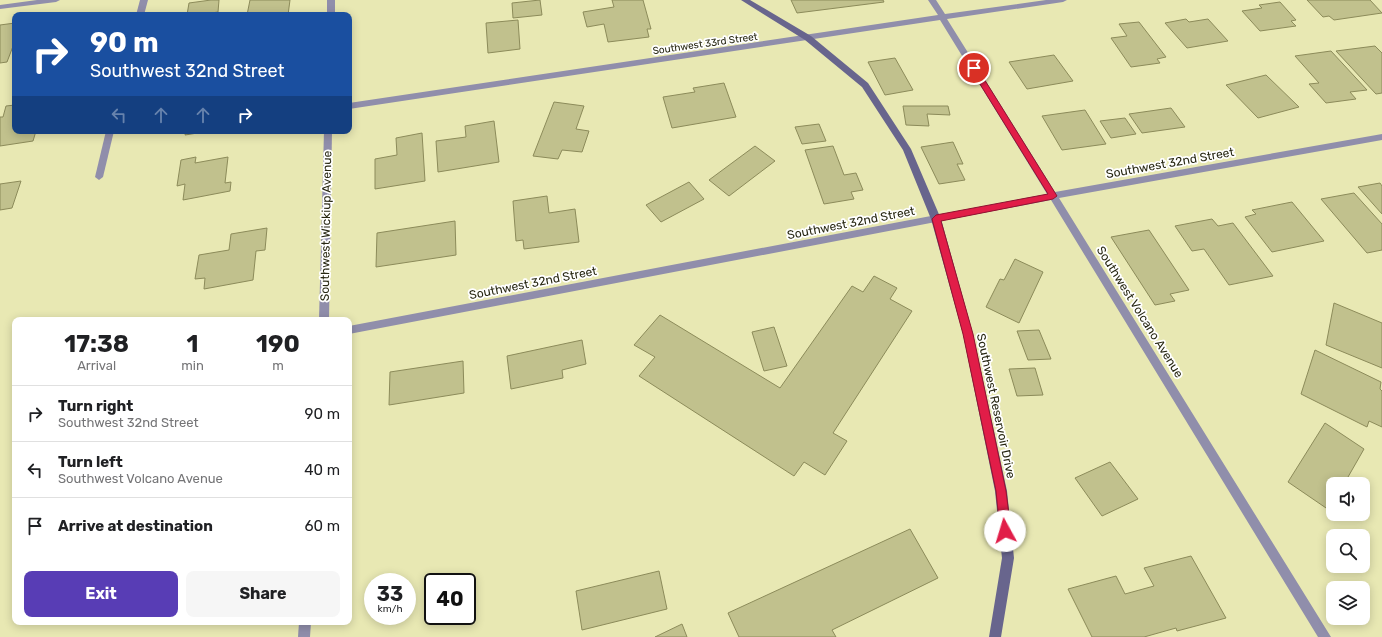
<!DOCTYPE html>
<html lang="en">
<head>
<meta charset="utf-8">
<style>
	:root { --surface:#fff; --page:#f6f6f6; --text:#202124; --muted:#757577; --line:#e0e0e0; --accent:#583db5 }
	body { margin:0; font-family:Rubik,sans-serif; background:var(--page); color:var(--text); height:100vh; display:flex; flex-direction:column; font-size:15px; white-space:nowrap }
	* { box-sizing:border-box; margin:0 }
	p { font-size:13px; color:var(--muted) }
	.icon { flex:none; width:22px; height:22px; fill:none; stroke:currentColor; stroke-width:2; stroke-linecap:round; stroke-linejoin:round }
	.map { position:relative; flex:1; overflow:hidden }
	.drawer { position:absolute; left:12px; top:317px; width:340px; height:308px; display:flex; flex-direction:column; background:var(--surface); border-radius:8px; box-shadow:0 2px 10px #0003 }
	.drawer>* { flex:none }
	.banner { position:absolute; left:12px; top:12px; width:340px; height:122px; border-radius:8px; box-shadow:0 2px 10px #0003; background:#1a4fa0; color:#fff; overflow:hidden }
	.controls { position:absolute; left:1326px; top:477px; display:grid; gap:8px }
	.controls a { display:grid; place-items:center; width:44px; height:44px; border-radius:8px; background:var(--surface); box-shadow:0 2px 10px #0003; font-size:20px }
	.speed { position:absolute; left:364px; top:573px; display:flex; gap:8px; font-size:20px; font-weight:700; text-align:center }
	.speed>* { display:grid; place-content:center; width:52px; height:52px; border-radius:50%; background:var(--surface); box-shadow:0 2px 10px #0003; line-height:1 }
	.speed small { font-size:10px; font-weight:400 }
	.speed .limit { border:2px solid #111; border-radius:6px; background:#fff; color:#111 }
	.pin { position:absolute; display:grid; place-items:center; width:34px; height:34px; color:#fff; margin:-17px; border:2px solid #fff; border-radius:50%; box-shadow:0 1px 4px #0007 }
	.me { position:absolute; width:44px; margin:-22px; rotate:354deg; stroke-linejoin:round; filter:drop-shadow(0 0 3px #0008) }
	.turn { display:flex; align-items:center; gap:14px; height:84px; padding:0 12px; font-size:18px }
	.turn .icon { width:52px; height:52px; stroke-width:2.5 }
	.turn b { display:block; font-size:28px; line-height:34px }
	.lanes { display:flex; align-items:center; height:38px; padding:0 12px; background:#0003; justify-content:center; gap:20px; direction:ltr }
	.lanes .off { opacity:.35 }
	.eta { display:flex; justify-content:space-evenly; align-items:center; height:68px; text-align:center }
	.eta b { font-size:24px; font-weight:700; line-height:28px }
	.primary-button { display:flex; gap:8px; margin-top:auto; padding:8px 12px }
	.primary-button a { flex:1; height:46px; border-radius:8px; background:var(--accent); color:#fff; font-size:16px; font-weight:700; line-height:46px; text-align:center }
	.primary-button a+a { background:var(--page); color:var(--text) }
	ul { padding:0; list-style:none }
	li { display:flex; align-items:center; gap:12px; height:56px; padding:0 12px; border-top:1px solid var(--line) }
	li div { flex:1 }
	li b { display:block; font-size:15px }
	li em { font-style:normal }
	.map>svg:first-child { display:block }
</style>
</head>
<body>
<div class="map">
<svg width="1382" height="637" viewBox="0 0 1382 637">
	<rect width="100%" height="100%" fill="#e8e8b3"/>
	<!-- building -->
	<g fill="#c1c18d" stroke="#8c8b5a">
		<path d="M211 0H219L218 12 211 13V15H187L189 3Z"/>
		<path d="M250 0H290L288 15H247Z"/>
		<path d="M540 0 542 15 513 18 512 3Z"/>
		<path d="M612 0H643L651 29H647L649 37 608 42 604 24 587 27 583 12 614 7Z"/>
		<path d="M791 0H883L884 2 797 13Z"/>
		<path d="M1307 0H1370L1382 13 1334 20 1329 16 1323 17Z"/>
		<path d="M1280 2 1296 20 1291 21 1296 26 1260 31 1242 11 1262 8 1259 5Z"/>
		<path d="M1186 19 1189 22 1208 19 1228 41 1187 48 1165 23Z"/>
		<path d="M518 20 520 49 488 53 486 23Z"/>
		<path d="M1139 22 1166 57 1157 59 1160 63 1131 67 1111 38 1127 36 1119 24Z"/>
		<path d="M15 23V41L7 62 0 63V25Z"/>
		<path d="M1375 46 1382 53V93L1376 94 1336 51Z"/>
		<path d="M1331 51 1367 90 1350 92 1356 99 1326 103 1309 84 1319 83 1295 56Z"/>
		<path d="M1054 55 1073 81 1027 89 1009 62Z"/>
		<path d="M895 58 913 90 885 95 868 62Z"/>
		<path d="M1266 75 1299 107 1258 118 1226 85Z"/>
		<path d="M724 83 736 117 672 128 663 97 695 92 693 88Z"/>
		<path d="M554 102 584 106 576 129 589 131 582 152 562 150 558 159 533 156Z"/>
		<path d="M15 105V131H36L33 141 0 146V117H3L6 106Z"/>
		<path d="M903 106H948L950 115 927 114 929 126 906 125Z"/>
		<path d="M1171 108 1185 127 1142 133 1129 114Z"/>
		<path d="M1085 110 1106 144 1062 150 1042 116Z"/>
		<path d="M1125 118 1136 134 1111 138 1100 121Z"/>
		<path d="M494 121 499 162 438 172 436 141 466 137 465 126Z"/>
		<path d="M819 124 826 141 802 144 795 127Z"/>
		<path d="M186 131H210L185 135Z"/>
		<path d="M422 133 425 181 375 189V159L397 155 396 138Z"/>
		<path d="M953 142 963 164H957L965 180 939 184 921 147Z"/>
		<path d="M755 146 775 161 729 196 709 180Z"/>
		<path d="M833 146 844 175 856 173 863 190 851 192 854 199 824 204 805 150Z"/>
		<path d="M196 157 195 163 228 157 225 183 231 182 230 191 183 200 185 184 177 186 181 160Z"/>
		<path d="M21 181 12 208 0 210V184Z"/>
		<path d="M689 182 704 199 661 222 646 205Z"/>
		<path d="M1380 183 1382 186V214L1358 187Z"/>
		<path d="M1354 193 1382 224V250L1367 253 1321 199Z"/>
		<path d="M547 196 549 213 575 209 579 242 524 249 523 240 516 241 513 201Z"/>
		<path d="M1292 202 1324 241 1272 252 1245 217 1256 214 1252 210Z"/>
		<path d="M1212 219 1218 226 1233 223 1273 276 1229 285 1204 249 1192 251 1175 226Z"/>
		<path d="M455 221 456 255 376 267 377 233Z"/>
		<path d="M267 228 265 250 256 251 253 280 204 289 205 278 195 279 199 255 229 250 231 234Z"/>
		<path d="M1149 230 1189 290 1170 294 1175 301 1155 305 1111 237Z"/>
		<path d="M1015 259 1043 272 1019 323 986 307 1000 279 1004 280Z"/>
		<path d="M874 276 897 288 890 299 912 311 833 433 847 441 825 475 804 462 794 476 639 376 655 357 634 345 660 315 780 388 852 286 863 292Z"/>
		<path d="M1334 303 1382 323V368L1326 345Z"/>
		<path d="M774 327 787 366 764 371 752 332Z"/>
		<path d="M1039 330 1051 359 1028 360 1017 331Z"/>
		<path d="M582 340 586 364 562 370 563 378 511 389 507 356Z"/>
		<path d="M1315 350 1381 382 1380 389 1382 391V427L1369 421 1367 427 1301 394Z"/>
		<path d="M463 361 464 393 389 405 390 372Z"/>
		<path d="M1035 368 1043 395 1017 396 1009 369Z"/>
		<path d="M1325 423 1364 449 1344 484H1333V503L1329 510 1288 482Z"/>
		<path d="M1110 462 1138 499 1102 516 1075 478Z"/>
		<path d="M910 529 938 578 832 630 836 637H739L728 613Z"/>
		<path d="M1191 556 1226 618 1177 631 1176 628 1144 637H1092L1068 589 1116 576 1125 594 1154 586 1144 568Z"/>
		<path d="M659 571 667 609 582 630 576 591Z"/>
		<path d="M682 624 687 637H655Z"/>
	</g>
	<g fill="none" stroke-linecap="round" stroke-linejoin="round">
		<!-- street -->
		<g fill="#908eab" fill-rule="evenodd">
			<path d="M37 0H60L56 2 0 9V5Z"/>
			<path d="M140 0H148L144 15H136Z"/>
			<rect x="327" y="0" width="8" height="15"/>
			<path d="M928 0H936L945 14 1046 0H1067L1063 2 947 19 1055 192 1382 134V140L1059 198 1331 637H1318L1051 200 349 334V326L1047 194 940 20 349 109V103L938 15Z"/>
			<path d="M106 131H114L103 177 99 180 95 177Z"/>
			<path d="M324 131H332L329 320H319Z"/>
			<path d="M299 622H311L310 637H298Z"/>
		</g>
		<!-- secondary -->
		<path fill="#68658d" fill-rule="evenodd" d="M741 0H750L811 36 868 83 911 149 941 219 973 334 1007 491 1014 558 1001 637H989L1002 558 995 491 963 334 931 219 903 150 862 87 805 40Z"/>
	</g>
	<!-- route -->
	<path fill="#e11d48" stroke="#92132f" d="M974 65 976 66 1057 196 1053 199 941 221 973 334 1006 491 1011 531 1009 535 1005 536 1001 535 1000 531 996 491 963 334 932 219 936 215 1048 194 970 68Z"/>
	<g text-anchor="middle" stroke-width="3.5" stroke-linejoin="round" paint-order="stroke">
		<!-- far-street labels -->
		<g font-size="10" fill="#272712" stroke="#fff">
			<text transform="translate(705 43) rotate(-8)" y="4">Southwest 33rd Street</text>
		</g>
		<!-- street labels -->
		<g font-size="12" fill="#272712" stroke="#fff">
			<text transform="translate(1170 163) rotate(-10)" y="4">Southwest 32nd Street</text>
			<text transform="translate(851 223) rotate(-11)" y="4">Southwest 32nd Street</text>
			<text transform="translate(326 226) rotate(-89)" y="4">Southwest Wickiup Avenue</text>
			<text transform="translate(533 283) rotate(-11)" y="4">Southwest 32nd Street</text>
			<text transform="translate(1140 312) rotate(58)" y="4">Southwest Volcano Avenue</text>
			<text transform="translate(996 406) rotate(78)" y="4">Southwest Reservoir Drive</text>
		</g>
	</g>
</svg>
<div class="controls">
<a><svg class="icon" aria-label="sound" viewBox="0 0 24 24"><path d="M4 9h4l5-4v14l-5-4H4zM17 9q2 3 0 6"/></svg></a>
<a><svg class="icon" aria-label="search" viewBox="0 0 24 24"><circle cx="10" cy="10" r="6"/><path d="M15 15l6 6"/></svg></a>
<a><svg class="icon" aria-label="layers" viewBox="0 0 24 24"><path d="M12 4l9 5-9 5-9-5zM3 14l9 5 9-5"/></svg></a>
</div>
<div class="speed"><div>33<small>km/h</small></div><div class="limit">40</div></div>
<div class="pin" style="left:974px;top:68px;background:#d93025"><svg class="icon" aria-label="arrive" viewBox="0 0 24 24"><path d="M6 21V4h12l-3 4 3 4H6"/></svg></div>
<svg class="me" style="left:1005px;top:531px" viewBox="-20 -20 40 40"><circle r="19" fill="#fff"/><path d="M0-13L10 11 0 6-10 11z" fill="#e11d48"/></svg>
<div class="banner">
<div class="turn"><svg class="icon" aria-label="right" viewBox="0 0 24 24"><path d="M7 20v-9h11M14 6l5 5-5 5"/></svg><div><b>90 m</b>Southwest 32nd Street</div></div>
<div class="lanes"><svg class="icon off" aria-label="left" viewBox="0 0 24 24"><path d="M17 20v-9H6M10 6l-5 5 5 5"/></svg><svg class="icon off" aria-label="ahead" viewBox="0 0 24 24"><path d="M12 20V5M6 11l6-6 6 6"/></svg><svg class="icon off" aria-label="ahead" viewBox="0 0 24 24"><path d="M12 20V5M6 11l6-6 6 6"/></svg><svg class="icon" aria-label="right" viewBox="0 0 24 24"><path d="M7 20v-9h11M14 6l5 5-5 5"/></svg></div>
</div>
<section class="drawer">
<div class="eta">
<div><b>17:38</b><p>Arrival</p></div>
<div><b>1</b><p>min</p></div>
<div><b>190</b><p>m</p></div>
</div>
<ul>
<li><svg class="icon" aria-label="right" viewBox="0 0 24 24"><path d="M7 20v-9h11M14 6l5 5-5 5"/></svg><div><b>Turn right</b><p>Southwest 32nd Street</p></div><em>90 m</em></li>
<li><svg class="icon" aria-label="left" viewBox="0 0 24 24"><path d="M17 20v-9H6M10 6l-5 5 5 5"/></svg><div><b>Turn left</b><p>Southwest Volcano Avenue</p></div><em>40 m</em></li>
<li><svg class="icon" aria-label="arrive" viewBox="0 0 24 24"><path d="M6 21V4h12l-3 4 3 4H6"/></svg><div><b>Arrive at destination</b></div><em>60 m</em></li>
</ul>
<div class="primary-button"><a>Exit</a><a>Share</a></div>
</section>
</div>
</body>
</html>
